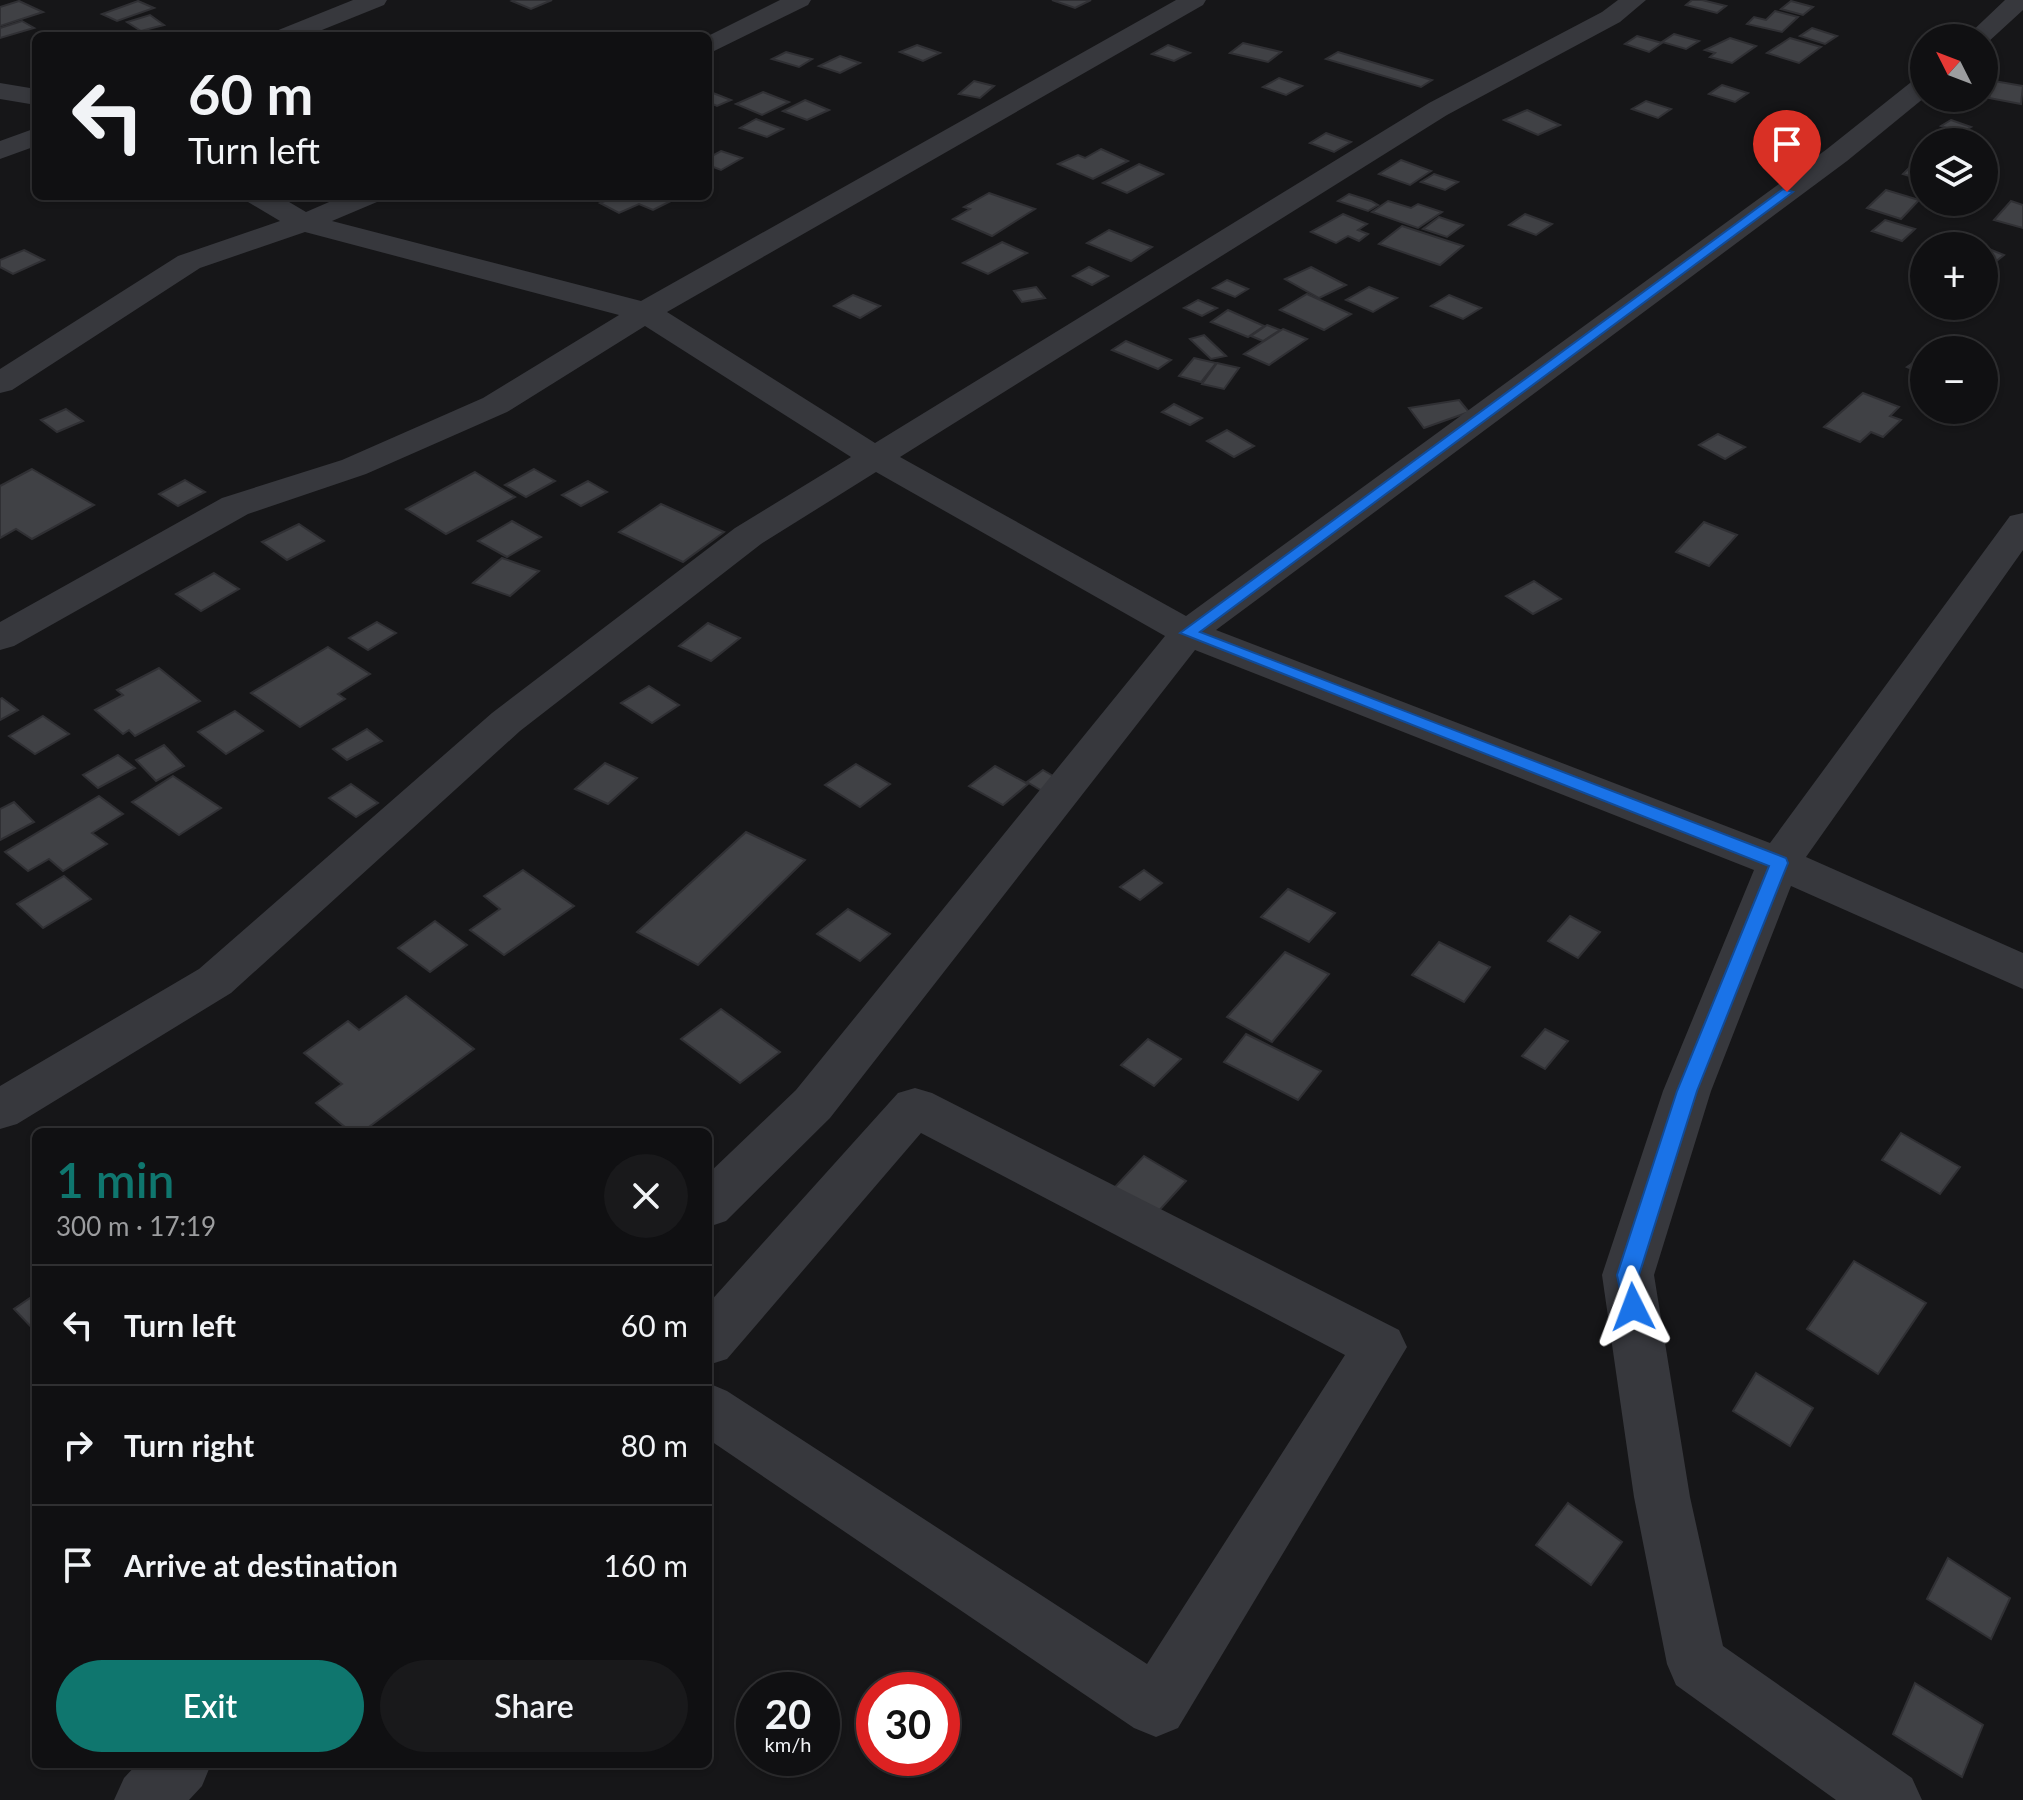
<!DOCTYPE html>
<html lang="en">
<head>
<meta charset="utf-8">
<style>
	:root { --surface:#101012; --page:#19191b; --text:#f1f3f6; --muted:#9c9d9f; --line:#303032; --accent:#0f766e }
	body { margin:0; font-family:Lato,sans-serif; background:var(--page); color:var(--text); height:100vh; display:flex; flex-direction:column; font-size:30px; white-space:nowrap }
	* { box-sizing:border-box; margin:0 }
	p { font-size:26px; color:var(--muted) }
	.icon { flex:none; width:44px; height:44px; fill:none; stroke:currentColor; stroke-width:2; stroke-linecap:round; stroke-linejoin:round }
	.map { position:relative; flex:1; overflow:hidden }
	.panel { position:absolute; left:32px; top:1128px; width:680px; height:640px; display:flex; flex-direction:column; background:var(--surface); border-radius:12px; box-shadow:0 2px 6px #0004,0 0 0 2px var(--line) }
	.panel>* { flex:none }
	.guide { position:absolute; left:32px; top:32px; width:680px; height:168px; border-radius:12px; box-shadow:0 2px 6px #0004,0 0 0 2px var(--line); background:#101012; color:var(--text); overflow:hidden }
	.needle { width:52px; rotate:312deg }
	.fabs { position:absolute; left:1910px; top:24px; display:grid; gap:16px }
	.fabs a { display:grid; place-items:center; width:88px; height:88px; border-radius:50%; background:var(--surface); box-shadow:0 2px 6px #0004,0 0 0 2px var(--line); font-size:40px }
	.speed { position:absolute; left:736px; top:1672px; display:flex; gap:16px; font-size:40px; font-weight:700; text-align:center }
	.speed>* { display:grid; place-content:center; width:104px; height:104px; border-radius:50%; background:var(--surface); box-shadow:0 2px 6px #0004,0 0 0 2px var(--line); line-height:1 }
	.speed small { font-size:20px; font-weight:400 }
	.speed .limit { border:12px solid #d22; background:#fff; color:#111 }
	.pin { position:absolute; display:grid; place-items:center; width:68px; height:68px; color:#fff; margin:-82px -34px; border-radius:50% 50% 50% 0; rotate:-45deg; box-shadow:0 0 8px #0007 }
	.pin .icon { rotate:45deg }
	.me { position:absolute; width:88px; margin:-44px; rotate:357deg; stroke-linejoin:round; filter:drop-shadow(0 0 6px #0008) }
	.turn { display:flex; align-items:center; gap:28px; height:168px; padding:0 24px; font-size:36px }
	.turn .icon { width:104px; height:104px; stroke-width:2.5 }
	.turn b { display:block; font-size:56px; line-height:68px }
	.round { display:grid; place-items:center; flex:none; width:84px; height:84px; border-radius:42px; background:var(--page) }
	.summary { display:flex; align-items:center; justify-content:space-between; height:136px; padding:0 24px }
	h1 { font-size:48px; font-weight:600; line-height:60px; color:var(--accent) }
	.cta { display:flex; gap:16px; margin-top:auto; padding:16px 24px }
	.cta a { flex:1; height:92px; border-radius:48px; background:var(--accent); color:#fff; font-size:32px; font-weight:600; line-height:92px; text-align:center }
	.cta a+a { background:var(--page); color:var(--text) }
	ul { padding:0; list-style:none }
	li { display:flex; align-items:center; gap:24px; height:120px; padding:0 24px; border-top:2px solid var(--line) }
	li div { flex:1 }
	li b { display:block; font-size:30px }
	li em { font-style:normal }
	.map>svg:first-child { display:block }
</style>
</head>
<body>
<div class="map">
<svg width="2023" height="1800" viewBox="0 0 2023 1800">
	<rect width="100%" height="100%" fill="#161618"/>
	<!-- building -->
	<g fill="#404145" stroke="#303034" stroke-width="2">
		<path d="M515 0H552L531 9 512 1Z"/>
		<path d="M1052 0H1091L1075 8Z"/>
		<path d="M1692 0H1702L1726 6 1717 13 1686 5Z"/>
		<path d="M19 1 43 12 0 26V7Z"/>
		<path d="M138 1 154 8 117 21 102 14Z"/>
		<path d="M1791 1 1813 7 1803 15 1781 9Z"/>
		<path d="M1775 11 1798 17 1782 32 1747 24 1754 17 1766 20Z"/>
		<path d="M150 15 164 25 141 31 127 22Z"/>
		<path d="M22 21 34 28 0 38V28Z"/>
		<path d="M1812 28 1837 36 1825 44 1800 36Z"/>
		<path d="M1674 34 1699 41 1686 49 1662 42Z"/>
		<path d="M1637 36 1662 43 1649 52 1625 44Z"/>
		<path d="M1730 38 1756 46 1732 63 1710 57 1715 53 1705 50Z"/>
		<path d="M1790 38 1821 47 1799 63 1767 53Z"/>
		<path d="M1243 43 1281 52 1268 62 1230 53Z"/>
		<path d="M917 45 940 53 923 61 900 52Z"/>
		<path d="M1168 45 1190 53 1174 61 1152 54Z"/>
		<path d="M786 52 812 59 799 67 772 59Z"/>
		<path d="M1338 52 1432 80 1421 87 1326 59Z"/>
		<path d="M840 56 860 63 840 73 819 66Z"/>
		<path d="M1279 78 1302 86 1286 95 1263 87Z"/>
		<path d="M974 81 994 86 980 98 959 94Z"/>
		<path d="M1994 81 2023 86 2021 104 1989 98Z"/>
		<path d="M1722 85 1748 93 1735 102 1709 94Z"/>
		<path d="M763 92 789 102 762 115 736 104Z"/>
		<path d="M713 93 731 100 717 106 708 102V95Z"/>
		<path d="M805 100 829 110 807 120 783 111Z"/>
		<path d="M1646 101 1671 109 1658 118 1632 109Z"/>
		<path d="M1527 110 1560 125 1538 135 1504 120Z"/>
		<path d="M756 119 783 129 767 137 740 128Z"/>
		<path d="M1951 120 1971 127 1961 133 1941 126Z"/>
		<path d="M1326 133 1351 142 1334 152 1310 143Z"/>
		<path d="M1101 149 1128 161 1093 179 1058 164 1078 155 1085 158Z"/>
		<path d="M721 151 742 158 721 170 708 165V158Z"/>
		<path d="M1401 160 1431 171 1410 185 1379 174Z"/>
		<path d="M1139 164 1163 174 1127 193 1103 183Z"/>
		<path d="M1913 164 1924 167V175L1919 179 1903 174Z"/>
		<path d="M1434 174 1458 182 1445 190 1421 182Z"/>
		<path d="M1886 190 1919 200 1901 219 1867 208Z"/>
		<path d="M989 193 1035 209 992 236 953 219 970 209 964 207Z"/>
		<path d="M1349 194 1371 201 1378 205 1368 211 1338 201Z"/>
		<path d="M616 196H673L677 198 653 210 639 204 619 213 600 203Z"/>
		<path d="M1388 201 1411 208 1418 204 1442 212 1418 228 1372 212Z"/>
		<path d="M2011 201 2023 205V228L1994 220Z"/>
		<path d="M1343 214 1367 224 1358 230 1368 234 1359 241 1348 236 1336 243 1311 232Z"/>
		<path d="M1525 214 1552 224 1536 235 1509 225Z"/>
		<path d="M1439 217 1463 225 1447 237 1423 229Z"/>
		<path d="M1885 220 1915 229 1902 241 1872 231Z"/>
		<path d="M1402 226 1463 246 1440 265 1379 244Z"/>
		<path d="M1109 230 1152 247 1131 261 1087 243Z"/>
		<path d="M1002 242 1027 253 988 274 963 263Z"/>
		<path d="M1984 247 2004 255 1990 266 1984 263Z"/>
		<path d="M24 250 44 260 13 274 0 267V260Z"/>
		<path d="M1089 267 1108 276 1092 285 1073 276Z"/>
		<path d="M1311 267 1346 285 1319 298 1285 279Z"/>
		<path d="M1227 280 1248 289 1235 297 1213 288Z"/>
		<path d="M1036 287 1045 298 1022 302 1014 291Z"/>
		<path d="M1369 287 1397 298 1373 312 1346 300Z"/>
		<path d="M1307 294 1351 314 1324 330 1280 310Z"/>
		<path d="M853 295 880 306 860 318 834 306Z"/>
		<path d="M1449 295 1481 308 1463 319 1431 306Z"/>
		<path d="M1198 300 1217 308 1202 316 1184 308Z"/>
		<path d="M1228 310 1264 326 1248 337 1211 322Z"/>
		<path d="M1267 325 1280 330 1263 341 1251 336Z"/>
		<path d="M1283 329 1307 339 1269 365 1244 354Z"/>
		<path d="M1204 335 1226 356 1211 359 1190 339Z"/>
		<path d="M1126 341 1171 360 1158 369 1112 350Z"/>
		<path d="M1924 355V374L1907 367Z"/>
		<path d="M1194 358 1216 363 1201 382 1179 376Z"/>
		<path d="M1217 363 1239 368 1224 389 1202 384Z"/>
		<path d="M1863 393 1899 407 1890 416 1901 420 1883 437 1871 432 1860 442 1824 427Z"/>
		<path d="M1459 400 1469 412 1424 428 1409 408Z"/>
		<path d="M1174 404 1202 418 1190 425 1162 412Z"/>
		<path d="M66 409 83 421 57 432 41 420Z"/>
		<path d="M1227 430 1254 446 1234 457 1207 441Z"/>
		<path d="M1718 434 1745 447 1725 459 1699 445Z"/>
		<path d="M32 469 94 505 32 539 16 529 0 538V486Z"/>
		<path d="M534 469 555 481 526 497 505 485Z"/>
		<path d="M475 472 515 497 446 534 406 509Z"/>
		<path d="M185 480 205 492 178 506 159 494Z"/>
		<path d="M588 481 607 492 581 506 562 495Z"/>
		<path d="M661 504 724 532 683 562 619 532Z"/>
		<path d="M512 521 541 537 507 557 478 541Z"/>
		<path d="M1704 522 1737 535 1709 566 1676 552Z"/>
		<path d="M299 524 324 541 287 560 262 542Z"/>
		<path d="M502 558 539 571 510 596 473 583Z"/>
		<path d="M214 573 239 589 201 611 176 594Z"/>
		<path d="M1534 581 1561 599 1533 614 1506 596Z"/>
		<path d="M377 622 396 633 368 650 349 638Z"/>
		<path d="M708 623 740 638 711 661 679 646Z"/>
		<path d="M328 647 370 674 338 694 345 699 300 727 251 693Z"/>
		<path d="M159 668 200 701 135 736 129 730 123 734 95 710 123 695 117 690Z"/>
		<path d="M649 686 679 705 652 723 621 703Z"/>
		<path d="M2 698 18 710 0 720V699Z"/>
		<path d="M235 711 263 731 226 754 198 732Z"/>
		<path d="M43 716 69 734 35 754 9 736Z"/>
		<path d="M367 729 382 741 347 760 333 749Z"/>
		<path d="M164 745 184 766 156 781 136 760Z"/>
		<path d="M118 755 135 768 98 788 83 775Z"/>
		<path d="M605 763 637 778 608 804 575 789Z"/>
		<path d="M856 764 890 784 860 807 825 785Z"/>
		<path d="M995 766 1028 784 1003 805 969 786Z"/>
		<path d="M1043 770 1065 783 1049 795 1027 782Z"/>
		<path d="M173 776 221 808 179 835 132 802Z"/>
		<path d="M351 784 378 803 356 817 329 798Z"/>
		<path d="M99 796 123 814 92 833 107 844 63 871 49 859 28 871 5 852Z"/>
		<path d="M14 802 34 822 0 840V809Z"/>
		<path d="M746 832 805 860 698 965 637 932Z"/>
		<path d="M523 870 574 906 504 955 470 930 500 909 484 896Z"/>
		<path d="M1144 870 1162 883 1140 900 1120 887Z"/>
		<path d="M64 876 91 899 43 928 17 904Z"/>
		<path d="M1288 889 1335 913 1309 942 1261 917Z"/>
		<path d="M848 909 890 934 860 961 817 934Z"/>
		<path d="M1570 916 1600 932 1578 958 1548 941Z"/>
		<path d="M435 921 467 945 430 972 398 948Z"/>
		<path d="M1439 942 1490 967 1464 1002 1412 975Z"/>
		<path d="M1285 952 1329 974 1272 1042 1227 1017Z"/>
		<path d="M406 996 474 1049 362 1132H351L316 1103 342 1084 304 1053 348 1021 359 1030Z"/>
		<path d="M721 1009 780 1052 740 1083 681 1039Z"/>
		<path d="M1545 1029 1568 1041 1545 1069 1522 1056Z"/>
		<path d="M1246 1034 1321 1071 1298 1100 1224 1062Z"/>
		<path d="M1148 1039 1181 1059 1154 1086 1121 1065Z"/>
		<path d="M1901 1133 1960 1167 1940 1194 1882 1160Z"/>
		<path d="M1144 1156 1186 1181 1156 1214 1114 1188Z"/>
		<path d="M1854 1261 1926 1303 1878 1374 1807 1329Z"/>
		<path d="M36 1294V1332L14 1309Z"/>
		<path d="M1756 1373 1813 1408 1790 1446 1733 1411Z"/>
		<path d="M1568 1503 1622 1542 1591 1585 1536 1545Z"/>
		<path d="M1948 1558 2010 1598 1991 1639 1927 1599Z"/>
		<path d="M1915 1683 1983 1725 1962 1777 1893 1734Z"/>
	</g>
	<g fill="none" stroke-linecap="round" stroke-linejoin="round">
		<!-- minor -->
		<g fill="#37383d" fill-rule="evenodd">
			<path d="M353 0H387L384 5 307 36H272L276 31Z"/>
			<path d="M780 0H811L808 5 708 54V36Z"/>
			<path d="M1176 0H1206L1203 5 667 312 875 443 1429 103 1602 12 1618 0H1646L1620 22 1447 115 900 457 1186 616 1827 149 1915 79 1924 77V98L1847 161 1216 630 1770 843 2010 516 2023 513V550L1806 857 2023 953V989L1791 886 1711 1091 1654 1275 1690 1497 1723 1646 1912 1778 1922 1800H1836L1676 1685 1667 1664 1634 1497 1602 1275 1663 1091 1754 870 1195 650 830 1118 726 1221 708 1227V1174L796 1090 1165 636 876 472 761 544 520 731 231 993 17 1124 0 1129V1086L199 969 492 713 735 528 851 457 645 326 507 412 366 474 248 514 14 646 0 650V622L222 498 342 460 483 398 619 315 305 232 200 268 12 390 0 393V369L178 256 280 221 248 202 244 196H279L306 212 343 196H381L377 202 332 221 641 301Z"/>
			<path d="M2005 0H2023V10L1987 43 1984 44V38H1965Z"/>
			<path d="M0 83 36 89V105L0 99Z"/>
			<path d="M36 128V146L0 159V141Z"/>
			<path d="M915 1088 932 1093 1399 1330 1407 1347 1178 1728 1156 1737 1134 1728 708 1439V1383L727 1391 1147 1664 1345 1355 921 1133 727 1359 708 1365V1304L898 1093Z"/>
			<path d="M137 1764H211L202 1786 189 1800H114L124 1778Z"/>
		</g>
	</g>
	<!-- route -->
	<path fill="#1a73e8" stroke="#114b97" stroke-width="2" d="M1783 189 1793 192 1200 632 1786 858 1788 863 1697 1091 1639 1275 1644 1307 1641 1314 1633 1316 1625 1314 1617 1275 1677 1091 1769 866 1180 633Z"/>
</svg>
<div class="fabs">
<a><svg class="needle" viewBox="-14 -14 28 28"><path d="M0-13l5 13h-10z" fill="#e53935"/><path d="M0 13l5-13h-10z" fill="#9c9d9f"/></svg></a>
<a><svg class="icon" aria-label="layers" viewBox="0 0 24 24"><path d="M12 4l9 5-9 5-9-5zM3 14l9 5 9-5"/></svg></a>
<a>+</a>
<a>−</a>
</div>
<div class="speed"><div>20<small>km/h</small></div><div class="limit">30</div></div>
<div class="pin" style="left:1787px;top:192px;background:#d93025"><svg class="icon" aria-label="arrive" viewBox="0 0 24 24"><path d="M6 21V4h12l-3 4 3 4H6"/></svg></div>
<svg class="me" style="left:1633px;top:1307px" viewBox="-20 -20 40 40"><path d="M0-17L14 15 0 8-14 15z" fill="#1a73e8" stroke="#fff" stroke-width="4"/></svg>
<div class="guide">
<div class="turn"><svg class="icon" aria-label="left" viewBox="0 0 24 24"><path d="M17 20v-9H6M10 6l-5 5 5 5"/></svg><div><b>60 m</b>Turn left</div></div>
</div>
<section class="panel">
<div class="summary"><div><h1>1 min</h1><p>300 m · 17:19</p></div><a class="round"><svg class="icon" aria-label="close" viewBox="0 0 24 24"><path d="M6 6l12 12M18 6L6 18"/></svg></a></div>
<ul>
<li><svg class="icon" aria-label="left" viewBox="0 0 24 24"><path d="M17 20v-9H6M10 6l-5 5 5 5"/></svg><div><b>Turn left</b></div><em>60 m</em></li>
<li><svg class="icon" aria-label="right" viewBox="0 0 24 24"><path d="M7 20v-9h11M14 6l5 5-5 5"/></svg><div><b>Turn right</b></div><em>80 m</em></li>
<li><svg class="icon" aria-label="arrive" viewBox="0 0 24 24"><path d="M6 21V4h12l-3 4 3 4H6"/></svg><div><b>Arrive at destination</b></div><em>160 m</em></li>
</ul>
<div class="cta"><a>Exit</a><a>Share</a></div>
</section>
</div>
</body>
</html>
